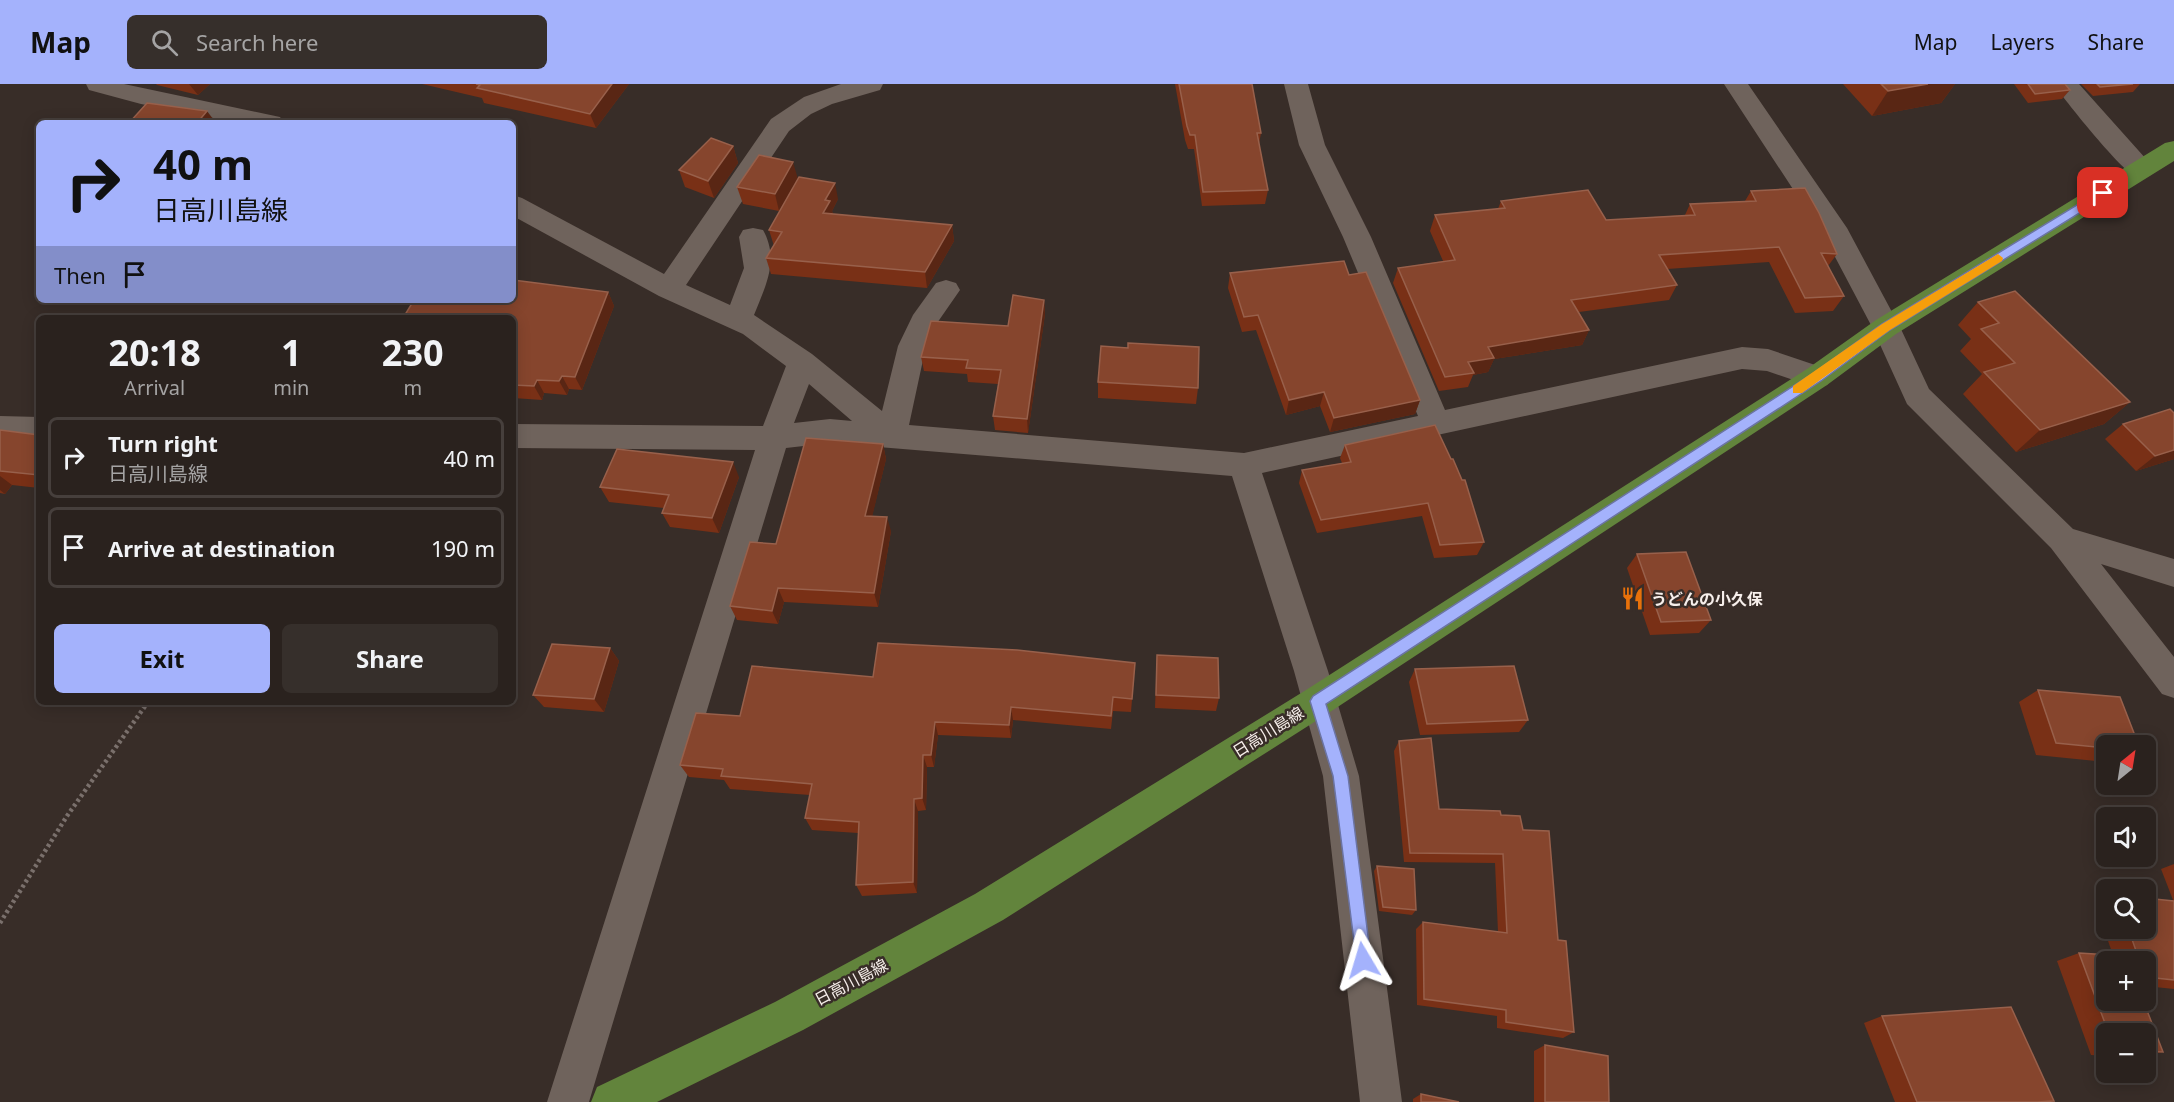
<!DOCTYPE html>
<html lang="en">
<head>
<meta charset="utf-8">
<style>
	:root { --surface:#2a221e; --page:#362f2b; --text:#f1f3f6; --muted:#a5a4a4; --line:#463f3c; --accent:#a4b2fc }
	body { margin:0; font-family:"Noto Sans","Noto Sans JP",sans-serif; background:var(--page); color:var(--text); height:100vh; display:flex; flex-direction:column; font-size:22px; white-space:nowrap }
	* { box-sizing:border-box; margin:0 }
	p { font-size:20px; color:var(--muted) }
	.icon { flex:none; width:33px; height:33px; fill:none; stroke:currentColor; stroke-width:2; stroke-linecap:round; stroke-linejoin:round }
	.map { position:relative; flex:1; overflow:hidden }
	.drawer { position:absolute; left:36px; top:231px; width:480px; height:390px; display:flex; flex-direction:column; background:var(--surface); border-radius:9px; box-shadow:0 3px 15px #0003,0 0 0 2px var(--line) }
	.drawer>* { flex:none }
	.top-card { position:absolute; left:36px; top:36px; width:480px; height:183px; border-radius:9px; box-shadow:0 3px 15px #0003,0 0 0 2px var(--line); background:#a4b2fc; color:#111; overflow:hidden }
	.needle { width:39px; rotate:30deg }
	.buttons { position:absolute; left:2096px; top:651px; display:grid; gap:12px }
	.buttons a { display:grid; place-items:center; width:60px; height:60px; border-radius:9px; background:var(--surface); box-shadow:0 3px 15px #0003,0 0 0 2px var(--line); font-size:30px }
	.pin { position:absolute; display:grid; place-items:center; width:51px; height:51px; color:#fff; margin:-26px; border-radius:12px; box-shadow:0 3px 9px #0006 }
	.me { position:absolute; width:66px; margin:-33px; rotate:353deg; stroke-linejoin:round; filter:drop-shadow(0 0 4px #0008) }
	.turn { display:flex; align-items:center; gap:21px; height:126px; padding:0 18px; font-size:27px }
	.turn .icon { width:78px; height:78px; stroke-width:2.5 }
	.turn b { display:block; font-size:42px; line-height:51px }
	.then { display:flex; align-items:center; height:57px; padding:0 18px; background:#0003; gap:12px; font-size:22px }
	.eta { display:flex; justify-content:space-evenly; align-items:center; height:102px; text-align:center }
	.eta b { font-size:36px; font-weight:700; line-height:42px }
	.cta { display:flex; gap:12px; margin-top:auto; padding:12px 18px }
	.cta a { flex:1; height:69px; border-radius:9px; background:var(--accent); color:#111; font-size:24px; font-weight:700; line-height:69px; text-align:center }
	.cta a+a { background:var(--page); color:var(--text) }
	ul { padding:0; list-style:none }
	li { display:flex; align-items:center; gap:18px; height:81px; margin:0 12px 9px; padding:0 6px; border:3px solid var(--line); border-radius:9px }
	li div { flex:1 }
	li b { display:block; font-size:22px }
	li em { font-style:normal }
	header { display:flex; align-items:center; gap:36px; box-sizing:border-box; height:84px; padding:0 30px; background:var(--accent); color:#111 }
	header strong { font-size:28px }
	nav { display:flex; gap:33px; margin-inline-start:auto; font-size:21px }
	.search { width:420px; height:54px; background:var(--page); display:flex; align-items:center; gap:15px; box-sizing:border-box; padding:0 21px; border-radius:9px; color:var(--muted); font-size:22px }
	.map>svg:first-child { display:block }
</style>
</head>
<body>
<header>
<strong>Map</strong>
<div class="search"><svg class="icon" aria-label="search" viewBox="0 0 24 24"><circle cx="10" cy="10" r="6"/><path d="M15 15l6 6"/></svg>Search here</div>
<nav><a>Map</a><a>Layers</a><a>Share</a></nav>
</header>
<div class="map">
<svg width="2174" height="1018" viewBox="0 0 2174 1018">
	<rect width="100%" height="100%" fill="#382d28"/>
	<g fill="none" stroke-linecap="round" stroke-linejoin="round">
		<!-- path -->
		<path stroke="#7a706c" stroke-width="4.5" stroke-dasharray="3 3" stroke-linecap="butt" d="M0 839 67 732 148 618"/>
		<!-- minor -->
		<g fill="#6f635c" fill-rule="evenodd">
			<path d="M86 0H124L280 33 284 39H239L141 20 89 6Z"/>
			<path d="M841 0H883L880 6 832 20 811 30 789 47 686 201 730 221 744 184 739 153 743 146 753 144 763 146C780 176 765 203 754 231L812 270 882 327 898 262 913 231 936 199 946 196 956 199 960 206 935 242 926 262 909 341 1244 369 1418 332 1343 153 1299 61 1284 0H1308L1325 61 1371 153 1445 326 1742 263 1768 265 1827 285 1832 293 1827 301 1817 304 1767 287 1742 285 1262 389 1328 587 1359 692 1402 1018H1360L1323 692 1294 587 1232 392 830 359 786 364 589 1018H547L755 366 513 364V340L763 342 786 282 743 250 659 212 513 132V111L522 114 664 190 771 35 804 13ZM809 300 852 337 830 335 794 339Z"/>
			<path d="M1724 0H1748L1847 144 1900 243 1929 305 2073 445 2174 475V503L2101 480 2174 573V614L2162 610 2051 464 1907 320 1872 243 1825 154Z"/>
			<path d="M2054 0H2079L2155 85 2151 91C2145 93 2139 95 2133 91 2119 83 2064 16 2054 0Z"/>
			<path d="M0 332 39 333V357L0 356Z"/>
		</g>
		<!-- major -->
		<path fill="#62843c" fill-rule="evenodd" d="M2174 57V77L1896 250 1827 301 1330 628 1003 836 803 946 657 1018H591L597 1003 775 918 975 810 1306 606 1807 285 1876 236 2165 59Z"/>
	</g>
	<!-- wall -->
	<g fill="#793016">
		<path d="M156 0H210L198 11 157 1Z"/>
		<path d="M422 0H629L596 44 484 19 482 14Z"/>
		<path d="M1175 0H1252L1261 49 1259 60 1268 106 1265 120 1202 122 1194 65H1188L1185 56Z"/>
		<path d="M1843 0H1955L1941 19 1872 32Z"/>
		<path d="M2014 0H2065L2070 6 2062 15 2028 19Z"/>
		<path d="M2081 0H2140L2133 8 2093 12Z"/>
		<path d="M733 62 738 79 714 114 685 103 679 86Z"/>
		<path d="M798 95 779 127 743 120 737 103Z"/>
		<path d="M1751 107 1837 170 1828 182 1844 212 1833 227 1795 229 1769 178 1667 185 1677 201 1669 216 1579 228 1589 246 1582 261 1494 275 1488 288 1473 291 1468 303 1439 307 1393 199 1398 184 1443 177 1430 147 1435 131 1498 125 1501 117 1606 136 1685 131 1690 120 1745 117Z"/>
		<path d="M838 115 832 127 833 130 952 141 954 157 927 204 771 190 766 174 774 162 769 146Z"/>
		<path d="M1230 189 1349 191 1420 316 1415 330 1330 348 1320 322 1286 331 1256 246 1242 248 1228 204Z"/>
		<path d="M608 208 614 222 582 306 569 305 567 311 544 309 542 316 513 314V234Z"/>
		<path d="M1044 216 1045 230 1028 349 995 346 993 332 998 300 968 298 967 290 924 287 921 273 1008 242Z"/>
		<path d="M1978 218 2130 318 2104 340 2016 368 1963 310 1982 290 1960 267 1971 255 1958 241Z"/>
		<path d="M1098 298 1198 304 1196 320 1098 314Z"/>
		<path d="M2174 329V375L2136 387 2105 355 2123 340Z"/>
		<path d="M0 346 39 351V404L12 401 5 410 0 409Z"/>
		<path d="M883 360 886 375 872 432 891 447 878 523 784 518 778 540 737 536 730 522 776 460Z"/>
		<path d="M1345 361 1484 458 1477 471 1434 474 1422 432 1317 449 1299 399 1302 386 1342 379 1340 374Z"/>
		<path d="M739 393 719 449 670 443 662 429 664 424 609 418 600 403Z"/>
		<path d="M1637 470 1711 536 1699 549 1650 551 1627 484Z"/>
		<path d="M610 564 619 577 604 628 544 623 533 611Z"/>
		<path d="M1157 571 1219 614 1216 627 1155 624Z"/>
		<path d="M1135 579 1131 628 1113 627 1111 645 1013 636 1011 654 938 651 934 683H927L926 726 918 727 917 809 862 812 856 801 858 749 812 746 805 734 810 711 730 705 724 696 689 693 680 681 740 632 873 593Z"/>
		<path d="M1415 585 1528 636 1519 648 1420 651 1409 598Z"/>
		<path d="M2038 606 2106 662V678L2036 671 2019 618Z"/>
		<path d="M1399 657 1439 725 1501 731 1523 746 1558 856 1574 948 1563 954 1497 944V932L1417 921 1416 845 1423 838 1498 848 1495 779 1404 778 1394 667Z"/>
		<path d="M2174 780V905L2145 902V878H2106L2163 968 2145 972V950H2106V972L2091 971 2057 877 2079 869 2113 871 2095 820 2106 816V844H2145L2173 816 2161 785Z"/>
		<path d="M1377 782 1416 826 1412 831 1379 827 1374 787Z"/>
		<path d="M1882 932 2054 1017 2048 1018H1895L1864 939Z"/>
		<path d="M1545 961 1609 1018H1534V967Z"/>
		<path d="M1421 1010 1459 1018H1413V1015Z"/>
	</g>
	<!-- shaded-wall -->
	<g fill="#592614">
		<path d="M189 0H210L198 11Z"/>
		<path d="M612 0H629L596 44 590 30Z"/>
		<path d="M1928 0H1955L1941 19 1872 32 1888 7Z"/>
		<path d="M207 27 216 39H197Z"/>
		<path d="M733 62 738 79 714 114 708 97Z"/>
		<path d="M793 78 798 95 779 127 775 110Z"/>
		<path d="M835 99 838 115 832 127 834 133 823 129 825 116Z"/>
		<path d="M952 141 954 157 927 204 925 188Z"/>
		<path d="M608 208 614 222 582 306 575 293Z"/>
		<path d="M1044 216 1045 230 1028 349 1027 335Z"/>
		<path d="M1589 246 1582 261 1494 275 1488 288 1473 291 1474 289 1468 278 1488 263Z"/>
		<path d="M562 292 569 305 567 311 559 297Z"/>
		<path d="M537 296 544 309 542 316 534 302Z"/>
		<path d="M1324 308 1320 322 1286 331 1289 316Z"/>
		<path d="M1420 316 1415 330 1330 348 1334 334Z"/>
		<path d="M2130 318 2104 340 2016 368 2040 346Z"/>
		<path d="M883 360 886 375 869 446 865 432Z"/>
		<path d="M2174 366V375L2136 387 2155 372Z"/>
		<path d="M733 378 739 393 719 449 712 434Z"/>
		<path d="M0 392 12 401 5 410 0 406Z"/>
		<path d="M887 433 891 447 878 523 874 509Z"/>
		<path d="M778 504 784 518 778 540 772 527Z"/>
		<path d="M610 564 619 577 604 628 594 615Z"/>
		<path d="M1011 623 1013 636 1011 654 1009 641Z"/>
		<path d="M935 638 938 651 934 683 931 671Z"/>
		<path d="M923 671 927 683 926 726 922 714Z"/>
		<path d="M914 715 918 727 917 809 913 798Z"/>
	</g>
	<!-- building -->
	<g fill="#86452d" stroke="#98604b" stroke-width="1.5">
		<path d="M476 0H612L590 30 477 4 480 1Z"/>
		<path d="M1179 0H1252L1261 49H1257L1268 106 1203 108 1195 51H1190L1187 42Z"/>
		<path d="M1881 0H1928L1888 7Z"/>
		<path d="M2028 0H2065L2070 6 2035 10Z"/>
		<path d="M2097 0H2133L2100 3Z"/>
		<path d="M147 19 207 27 197 39H129Z"/>
		<path d="M711 54 733 62 708 97 679 86Z"/>
		<path d="M759 71 793 78 775 110 737 103Z"/>
		<path d="M799 93 835 99 825 116 830 117 823 129 952 141 925 188 766 174 782 148 769 146Z"/>
		<path d="M1805 104 1819 129 1837 170 1821 169 1844 212 1805 214 1779 163 1659 171 1677 201 1571 216 1589 246 1488 263 1494 274 1468 278 1474 289 1445 293 1398 184 1455 176 1435 131 1505 124 1501 117 1588 106 1606 136 1695 131 1690 120 1756 117 1751 107Z"/>
		<path d="M1344 177 1349 191 1366 188 1420 316 1334 334 1324 308 1289 316 1258 231 1244 233 1230 189Z"/>
		<path d="M513 196 608 208 575 293 562 292 559 297 537 296 534 302 513 301V234H403L414 216H513Z"/>
		<path d="M2015 207 2130 318 2040 346 1984 288 2015 279 1981 245 1999 239 1978 218Z"/>
		<path d="M1013 211 1044 216 1027 335 993 332 1001 286 966 284 968 276 921 273 931 237 1008 242Z"/>
		<path d="M1128 259 1199 263 1198 304 1098 298 1101 262 1128 264Z"/>
		<path d="M2170 325 2174 329V366L2155 372 2123 340Z"/>
		<path d="M1435 341 1451 375H1453L1462 396H1465L1484 458 1440 461 1428 419 1321 436 1302 386 1351 378 1345 361Z"/>
		<path d="M0 346 39 351V391L0 387Z"/>
		<path d="M806 354 883 360 865 432 887 433 874 509 778 504 772 527 730 522 750 458 776 460Z"/>
		<path d="M617 365 733 378 712 434 662 429 669 411 600 403Z"/>
		<path d="M1686 468 1711 536 1661 538 1637 470Z"/>
		<path d="M878 559 1017 566 1135 579 1132 615 1113 613 1111 632 1011 623 1009 641 935 638 931 671H923L922 714 914 715 913 798 856 801 859 738 805 734 812 700 721 692 723 685 680 681 696 629 740 632 752 582 873 593Z"/>
		<path d="M552 560 610 564 594 615 533 611Z"/>
		<path d="M1157 571 1218 574 1219 614 1156 611Z"/>
		<path d="M1514 582 1528 636 1427 640 1415 585Z"/>
		<path d="M2038 606 2120 613 2139 662H2106V664L2056 659Z"/>
		<path d="M1431 654 1439 725 1500 727 1501 731 1520 732 1523 746 1549 747 1558 856 1566 857 1574 948 1506 938V926L1424 915 1423 838 1507 849 1503 770 1410 769 1399 657Z"/>
		<path d="M1377 782 1414 785 1416 826 1383 823Z"/>
		<path d="M2145 814 2174 817V896L2146 893 2145 890V878H2140L2128 844H2145Z"/>
		<path d="M2079 869 2126 872 2128 878H2106V916H2143L2163 968 2145 967V950H2109Z"/>
		<path d="M2011 923 2054 1017 2037 1018H1917L1882 932Z"/>
		<path d="M1545 961 1608 972 1609 1018H1545Z"/>
		<path d="M1421 1010 1459 1018H1421Z"/>
	</g>
	<!-- route -->
	<path fill="#a4b2fc" stroke="#6b74a4" stroke-width="1.5" d="M2103 105 2107 107V112L1890 246 1821 297 1326 620 1348 692 1371 876 1369 881 1363 884 1357 881 1333 692 1310 617 1313 612 1812 290 1882 240Z"/>
	<!-- slow -->
	<path fill="#f59e0b" d="M1998 170 2003 174 2002 177 1890 246 1802 309H1793V302L1882 240Z"/>
	<!-- icons -->
	<defs>
		<symbol id="restaurant-bare" viewBox="-9 -9 18 18"><path d="M-5-6h1v4h1v-4h1v4h1v-4h1v5L-1.5 .5V6h-2V.5L-5-1ZM5-6V6H3V1.5H1.5Q1.5-4 5-6Z" fill="#e8710a" stroke="#382d28" stroke-width="2.5" paint-order="stroke"/></symbol>
	</defs>
	<g fill-rule="evenodd">
		<use href="#restaurant-bare" x="1616" y="498" width="33" height="33"/>
	</g>
	<g text-anchor="middle" stroke-width="5" stroke-linejoin="round" paint-order="stroke">
		<!-- poi labels -->
		<g font-size="16" font-weight="bold" fill="#f7efeb" stroke="#382d28" text-anchor="start">
			<text x="1651" y="521">うどんの小久保</text>
		</g>
		<!-- street labels -->
		<g font-size="16" fill="#f7efeb" stroke="#382d28">
			<text transform="translate(1268 648) rotate(-32)" y="6">日高川島線</text>
			<text transform="translate(851 898) rotate(-28)" y="6">日高川島線</text>
		</g>
	</g>
</svg>
<div class="buttons">
<a><svg class="needle" viewBox="-14 -14 28 28"><path d="M0-13l5 13h-10z" fill="#e53935"/><path d="M0 13l5-13h-10z" fill="#a5a4a4"/></svg></a>
<a><svg class="icon" aria-label="sound" viewBox="0 0 24 24"><path d="M4 9h4l5-4v14l-5-4H4zM17 9q2 3 0 6"/></svg></a>
<a><svg class="icon" aria-label="search" viewBox="0 0 24 24"><circle cx="10" cy="10" r="6"/><path d="M15 15l6 6"/></svg></a>
<a>+</a>
<a>−</a>
</div>
<div class="pin" style="left:2103px;top:109px;background:#d93025"><svg class="icon" aria-label="arrive" viewBox="0 0 24 24"><path d="M6 21V4h12l-3 4 3 4H6"/></svg></div>
<svg class="me" style="left:1363px;top:876px" viewBox="-20 -20 40 40"><path d="M0-17L14 15 0 8-14 15z" fill="#a4b2fc" stroke="#fff" stroke-width="4"/></svg>
<div class="top-card">
<div class="turn"><svg class="icon" aria-label="right" viewBox="0 0 24 24"><path d="M7 20v-9h11M14 6l5 5-5 5"/></svg><div><b>40 m</b>日高川島線</div></div>
<div class="then">Then<svg class="icon" aria-label="arrive" viewBox="0 0 24 24"><path d="M6 21V4h12l-3 4 3 4H6"/></svg></div>
</div>
<section class="drawer">
<div class="eta">
<div><b>20:18</b><p>Arrival</p></div>
<div><b>1</b><p>min</p></div>
<div><b>230</b><p>m</p></div>
</div>
<ul>
<li><svg class="icon" aria-label="right" viewBox="0 0 24 24"><path d="M7 20v-9h11M14 6l5 5-5 5"/></svg><div><b>Turn right</b><p>日高川島線</p></div><em>40 m</em></li>
<li><svg class="icon" aria-label="arrive" viewBox="0 0 24 24"><path d="M6 21V4h12l-3 4 3 4H6"/></svg><div><b>Arrive at destination</b></div><em>190 m</em></li>
</ul>
<div class="cta"><a>Exit</a><a>Share</a></div>
</section>
</div>
</body>
</html>
